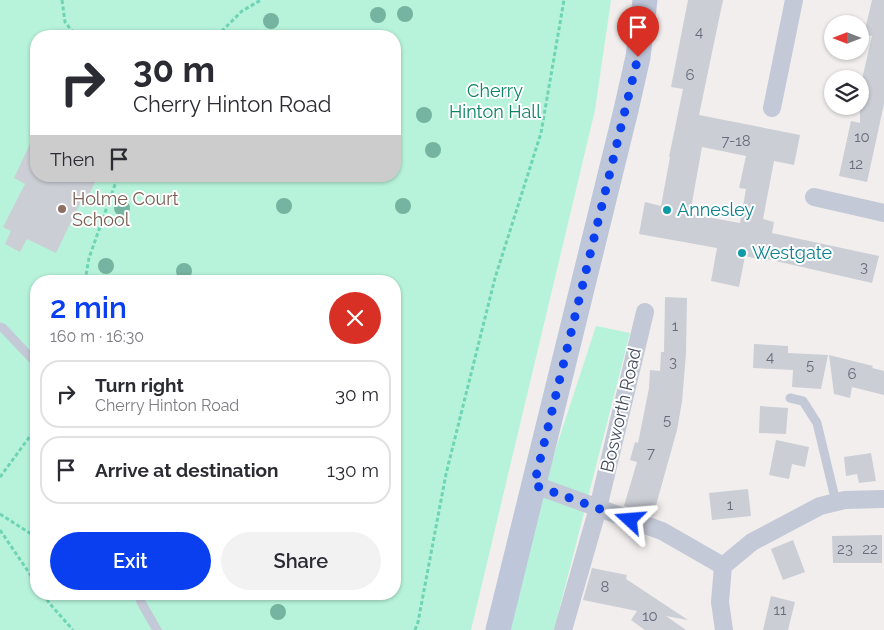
<!DOCTYPE html>
<html lang="en">
<head>
<meta charset="utf-8">
<style>
	:root { --surface:#fff; --page:#f2f2f3; --text:#2b2b33; --muted:#7c7c81; --line:#e1e1e2; --accent:#093fef }
	body { margin:0; font-family:Raleway,sans-serif; background:var(--page); color:var(--text); height:100vh; display:flex; flex-direction:column; font-size:19px; white-space:nowrap }
	* { box-sizing:border-box; margin:0 }
	p { font-size:16px; color:var(--muted) }
	.icon { flex:none; width:28px; height:28px; fill:none; stroke:currentColor; stroke-width:2; stroke-linecap:round; stroke-linejoin:round }
	.map { position:relative; flex:1; overflow:hidden }
	.side { position:absolute; left:30px; top:275px; width:371px; height:325px; display:flex; flex-direction:column; background:var(--surface); border-radius:20px; box-shadow:0 1px 4px #0004 }
	.side>* { flex:none }
	.top-card { position:absolute; left:30px; top:30px; width:371px; height:152px; border-radius:20px; box-shadow:0 1px 4px #0004; background:#fff; color:var(--text); overflow:hidden }
	.needle { width:32px; rotate:270deg }
	.controls { position:absolute; left:824px; top:15px; display:grid; gap:10px }
	.controls a { display:grid; place-items:center; width:45px; height:45px; border-radius:50%; background:var(--surface); box-shadow:0 1px 4px #0004; font-size:25px }
	.pin { position:absolute; display:grid; place-items:center; width:42px; height:42px; color:#fff; margin:-51px -21px; border-radius:50% 50% 50% 0; rotate:-45deg; box-shadow:0 0 5px #0007 }
	.pin .icon { rotate:45deg }
	.me { position:absolute; width:55px; margin:-28px; rotate:289deg; stroke-linejoin:round; filter:drop-shadow(0 0 4px #0008) }
	.turn { display:flex; align-items:center; gap:18px; height:105px; padding:0 20px; font-size:22px }
	.turn .icon { width:65px; height:65px; stroke-width:2.5 }
	.turn b { display:block; font-size:35px; line-height:42px }
	.then { display:flex; align-items:center; height:48px; padding:0 20px; background:#0003; gap:10px; font-size:19px }
	.round { display:grid; place-items:center; flex:none; width:52px; height:52px; border-radius:26px; background:var(--page) }
	.overview { display:flex; align-items:center; justify-content:space-between; height:85px; padding:0 20px }
	h1 { font-size:30px; font-weight:600; line-height:38px; color:var(--accent) }
	.primary-button { display:flex; gap:10px; margin-top:auto; padding:10px 20px }
	.primary-button a { flex:1; height:58px; border-radius:30px; background:var(--accent); color:#fff; font-size:20px; font-weight:600; line-height:58px; text-align:center }
	.primary-button a+a { background:var(--page); color:var(--text) }
	ul { padding:0; list-style:none }
	li { display:flex; align-items:center; gap:15px; height:68px; margin:0 10px 8px; padding:0 10px; border:2px solid var(--line); border-radius:20px }
	li div { flex:1 }
	li b { display:block; font-size:19px }
	li em { font-style:normal }
	.map>svg:first-child { display:block }
</style>
</head>
<body>
<div class="map">
<svg width="884" height="630" viewBox="0 0 884 630">
	<rect width="100%" height="100%" fill="#f1eeed"/>
	<!-- green -->
	<g fill="#b7f3da" fill-rule="evenodd">
		<path d="M0 0H611L595 110 471 630H0ZM36 36H395V176H36ZM36 281H395V594H36Z"/>
		<path d="M596 326 630 333 554 630H507L537 506Z"/>
	</g>
	<!-- building -->
	<g fill="#ccced6" fill-rule="evenodd">
		<path d="M688 0H723L699 115 800 135 794 165 774 161 763 219 774 222 772 233 879 256 872 283 767 259V261L745 256 739 287 711 281 717 248 639 234 645 202 661 206 670 157H669L683 89 671 87ZM702 147 746 156 739 188 746 189 740 223 690 214Z"/>
		<path d="M872 0H884V104L867 182 839 176 851 121 860 123V88L872 36 864 34Z"/>
		<path d="M36 131V176H98L86 201 82 199 56 253 27 239 20 252 5 244 11 231 3 227 25 184 14 178Z"/>
		<path d="M665 297 687 298 686 354 682 402 677 430 653 516 624 506 637 462 630 460 635 442 638 443 649 388 650 370 660 371 661 352H664Z"/>
		<path d="M754 344 788 346V353L828 355 821 389 792 387 793 370 753 368Z"/>
		<path d="M829 355 873 366 872 368 884 371V395L852 387 850 398 834 394Z"/>
		<path d="M760 406 788 408 786 434 759 433Z"/>
		<path d="M776 440 809 447 805 467 792 464 789 479 769 475Z"/>
		<path d="M871 453 876 481 859 483 857 474 846 476 844 457Z"/>
		<path d="M748 489 751 516 712 520 709 493Z"/>
		<path d="M882 535V563H833L832 536Z"/>
		<path d="M793 540 805 572 783 580 771 549Z"/>
		<path d="M592 568 627 575 626 579 688 620 666 616 686 630H645L631 620 637 611 583 600Z"/>
		<path d="M771 596 795 602 788 630H763Z"/>
	</g>
	<g fill="none" stroke-linecap="round" stroke-linejoin="round">
		<!-- path -->
		<g stroke="#6dd4b5" stroke-width="3" stroke-dasharray="4 2.5" stroke-linecap="butt">
			<path d="M62 0 65 22 76 36"/>
			<path d="M217 36 242 11 261 0"/>
			<path d="M85 281 89 258 118 176"/>
			<path d="M0 477 36 428"/>
			<path d="M0 514 36 537"/>
			<path d="M0 530 36 583"/>
			<path d="M43 594 50 604 73 630"/>
			<path d="M415 630 418 622 446 474 495 278 541 133 564 0"/>
		</g>
		<!-- lane -->
		<g stroke="#c3c9d6" stroke-width="9">
			<path d="M0 327 3 328 36 363"/>
			<path d="M790 398 803 401 817 423 836 502"/>
			<path d="M138 594 141 602 157 630"/>
		</g>
		<!-- street -->
		<g stroke="#c3c9d6" stroke-width="18">
			<path d="M772 108 794 0"/>
			<path d="M814 197 884 213"/>
			<path d="M535 485 662 531 723 566 720 602 724 630"/>
			<path d="M723 566 752 542 820 506 845 500 884 499"/>
			<path d="M563 630 598 508 645 312"/>
		</g>
		<!-- secondary -->
		<path stroke="#bec6d9" stroke-width="25" d="M498 630 626 110 638 57 645 0"/>
	</g>
	<!-- trees -->
	<g fill="#74b4a0">
		<circle cx="405" cy="14" r="8"/>
		<circle cx="378" cy="15" r="8"/>
		<circle cx="271" cy="21" r="8"/>
		<circle cx="424" cy="115" r="8"/>
		<circle cx="433" cy="150" r="8"/>
		<circle cx="284" cy="206" r="8"/>
		<circle cx="403" cy="206" r="8"/>
		<circle cx="122" cy="208" r="8"/>
		<circle cx="106" cy="266" r="8"/>
		<circle cx="184" cy="271" r="8"/>
		<circle cx="278" cy="612" r="8"/>
	</g>
	<g fill="none" stroke-linecap="round" stroke-linejoin="round">
		<!-- route -->
		<path stroke="#093fef" stroke-width="9" stroke-dasharray="0 16.2" d="M630 520 534 485 638 57"/>
	</g>
	<!-- markers -->
	<circle fill="#8d6e63" stroke="#fff" stroke-width="2" cx="62" cy="209" r="5"/>
	<g fill="#0f9aa8" stroke="#fff" stroke-width="2">
		<circle cx="667" cy="210" r="5"/>
		<circle cx="742" cy="253" r="5"/>
	</g>
	<g text-anchor="middle" stroke-width="4" stroke-linejoin="round" paint-order="stroke">
		<!-- number labels -->
		<g font-size="15" fill="#666c7b">
			<text x="699" y="37">4</text>
			<text x="690" y="80">6</text>
			<text x="862" y="142">10</text>
			<text x="736" y="146">7-18</text>
			<text x="856" y="169">12</text>
			<text x="864" y="272">3</text>
			<text x="675" y="331">1</text>
			<text x="770" y="362">4</text>
			<text x="673" y="367">3</text>
			<text x="810" y="370">5</text>
			<text x="852" y="379">6</text>
			<text x="667" y="425">5</text>
			<text x="651" y="458">7</text>
			<text x="730" y="510">1</text>
			<text x="845" y="554">23</text>
			<text x="870" y="554">22</text>
			<text x="605" y="592">8</text>
			<text x="780" y="615">11</text>
			<text x="650" y="621">10</text>
		</g>
		<!-- park labels -->
		<g font-size="18" fill="#0e8561" stroke="#fff">
			<text x="495" y="97">Cherry<tspan x="495" dy="21">Hinton Hall</tspan></text>
		</g>
		<!-- education labels -->
		<g font-size="18" fill="#785e54" stroke="#fff" text-anchor="start">
			<text x="72" y="205">Holme Court<tspan x="72" dy="21">School</tspan></text>
		</g>
		<!-- culture labels -->
		<g font-size="18" fill="#0d838f" stroke="#fff" text-anchor="start">
			<text x="677" y="216">Annesley</text>
			<text x="752" y="259">Westgate</text>
		</g>
		<!-- street labels -->
		<g font-size="18" fill="#444c5d" stroke="#fff">
			<text transform="translate(621 410) rotate(-77)" y="6">Bosworth Road</text>
		</g>
	</g>
</svg>
<div class="controls">
<a><svg class="needle" viewBox="-14 -14 28 28"><path d="M0-13l5 13h-10z" fill="#e53935"/><path d="M0 13l5-13h-10z" fill="#7c7c81"/></svg></a>
<a><svg class="icon" aria-label="layers" viewBox="0 0 24 24"><path d="M12 4l9 5-9 5-9-5zM3 14l9 5 9-5"/></svg></a>
</div>
<div class="pin" style="left:638px;top:57px;background:#d93025"><svg class="icon" aria-label="arrive" viewBox="0 0 24 24"><path d="M6 21V4h12l-3 4 3 4H6"/></svg></div>
<svg class="me" style="left:630px;top:520px" viewBox="-20 -20 40 40"><path d="M0-17L14 15 0 8-14 15z" fill="#093fef" stroke="#fff" stroke-width="4"/></svg>
<div class="top-card">
<div class="turn"><svg class="icon" aria-label="right" viewBox="0 0 24 24"><path d="M7 20v-9h11M14 6l5 5-5 5"/></svg><div><b>30 m</b>Cherry Hinton Road</div></div>
<div class="then">Then<svg class="icon" aria-label="arrive" viewBox="0 0 24 24"><path d="M6 21V4h12l-3 4 3 4H6"/></svg></div>
</div>
<section class="side">
<div class="overview"><div><h1>2 min</h1><p>160 m · 16:30</p></div><a class="round" style="background:#d93025;color:#fff"><svg class="icon" aria-label="close" viewBox="0 0 24 24"><path d="M6 6l12 12M18 6L6 18"/></svg></a></div>
<ul>
<li><svg class="icon" aria-label="right" viewBox="0 0 24 24"><path d="M7 20v-9h11M14 6l5 5-5 5"/></svg><div><b>Turn right</b><p>Cherry Hinton Road</p></div><em>30 m</em></li>
<li><svg class="icon" aria-label="arrive" viewBox="0 0 24 24"><path d="M6 21V4h12l-3 4 3 4H6"/></svg><div><b>Arrive at destination</b></div><em>130 m</em></li>
</ul>
<div class="primary-button"><a>Exit</a><a>Share</a></div>
</section>
</div>
</body>
</html>
